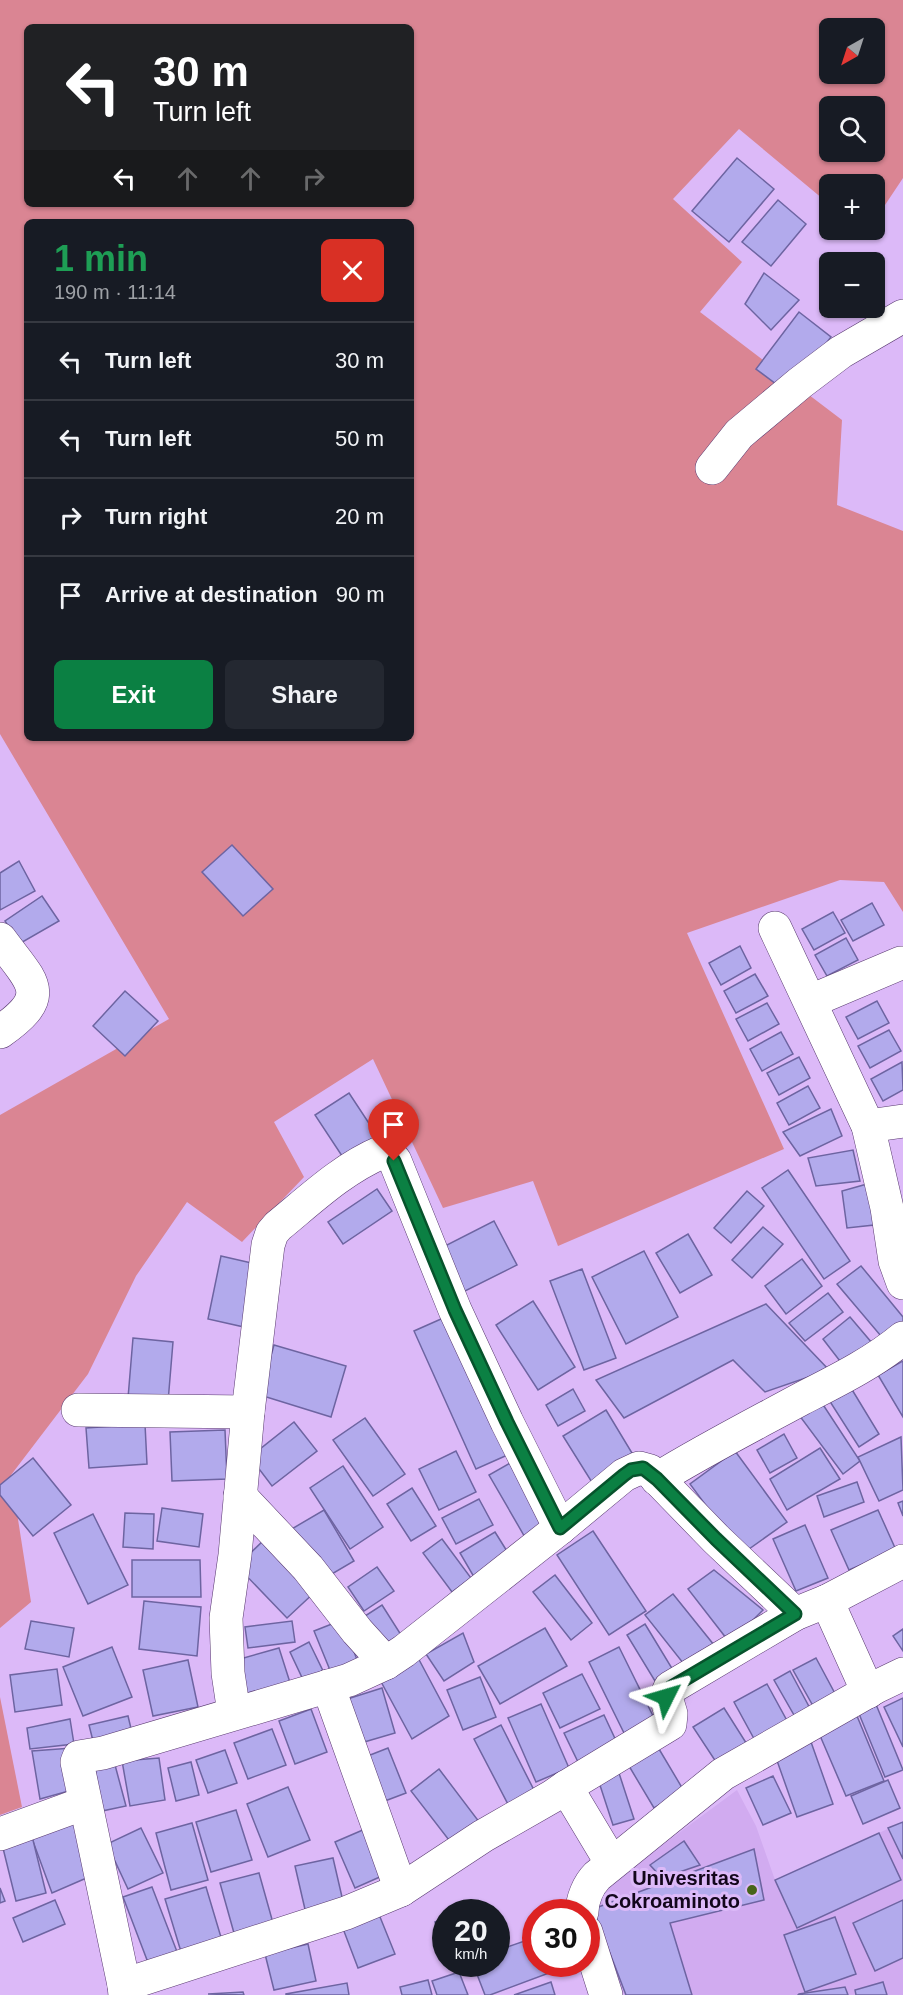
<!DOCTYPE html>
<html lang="en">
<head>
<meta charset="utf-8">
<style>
	:root { --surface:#171b24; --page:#242831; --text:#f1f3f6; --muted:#9ea1a6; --line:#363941; --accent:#0b8043 }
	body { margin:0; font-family:Helvetica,sans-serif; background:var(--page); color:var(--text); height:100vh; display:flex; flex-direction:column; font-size:22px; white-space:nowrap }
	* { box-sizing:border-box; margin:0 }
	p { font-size:20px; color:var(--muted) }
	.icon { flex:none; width:33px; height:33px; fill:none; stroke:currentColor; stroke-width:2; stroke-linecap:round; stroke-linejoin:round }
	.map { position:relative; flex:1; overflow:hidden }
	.sheet { position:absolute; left:24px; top:219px; width:390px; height:522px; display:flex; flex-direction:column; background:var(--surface); border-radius:9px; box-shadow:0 2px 4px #0004 }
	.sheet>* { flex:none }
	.guide { position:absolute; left:24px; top:24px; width:390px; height:183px; border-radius:9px; box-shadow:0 2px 4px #0004; background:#202124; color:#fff; overflow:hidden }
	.needle { width:39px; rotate:219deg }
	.fabs { position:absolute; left:819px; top:18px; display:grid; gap:12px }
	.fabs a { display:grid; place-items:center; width:66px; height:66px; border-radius:9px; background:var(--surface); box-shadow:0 2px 4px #0004; font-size:30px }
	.speed { position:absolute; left:432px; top:1899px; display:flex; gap:12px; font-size:30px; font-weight:700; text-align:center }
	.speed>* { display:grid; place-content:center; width:78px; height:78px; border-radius:50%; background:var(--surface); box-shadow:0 2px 4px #0004; line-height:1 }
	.speed small { font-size:15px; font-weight:400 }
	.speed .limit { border:9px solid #d22; background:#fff; color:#111 }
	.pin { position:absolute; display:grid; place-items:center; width:51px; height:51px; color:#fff; margin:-62px -26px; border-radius:50% 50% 50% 0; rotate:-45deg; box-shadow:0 0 6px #0007 }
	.pin .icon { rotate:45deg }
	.me { position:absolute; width:66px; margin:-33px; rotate:50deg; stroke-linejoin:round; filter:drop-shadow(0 0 4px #0008) }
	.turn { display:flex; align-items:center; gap:21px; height:126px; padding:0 30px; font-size:27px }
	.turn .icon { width:78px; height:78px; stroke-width:2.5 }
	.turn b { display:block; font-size:42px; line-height:51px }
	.lanes { display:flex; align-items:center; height:57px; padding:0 30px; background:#0003; justify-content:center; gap:30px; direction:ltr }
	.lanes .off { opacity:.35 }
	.round { display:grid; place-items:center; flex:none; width:63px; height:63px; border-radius:9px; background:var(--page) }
	.summary { display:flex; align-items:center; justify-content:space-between; height:102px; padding:0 30px }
	h1 { font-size:36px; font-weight:600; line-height:45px; color:#1e9e55 }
	.action { display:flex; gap:12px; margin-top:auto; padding:12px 30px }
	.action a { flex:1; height:69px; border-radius:9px; background:var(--accent); color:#fff; font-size:24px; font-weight:600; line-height:69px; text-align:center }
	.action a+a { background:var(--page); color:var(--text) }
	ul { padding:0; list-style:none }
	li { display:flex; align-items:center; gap:18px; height:78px; padding:0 30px; border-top:2px solid var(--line) }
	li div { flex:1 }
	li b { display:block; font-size:22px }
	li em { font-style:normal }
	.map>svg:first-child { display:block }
</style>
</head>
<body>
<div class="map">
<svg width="903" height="1995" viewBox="0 0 903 1995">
	<rect width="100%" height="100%" fill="#dcb9f8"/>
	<!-- built -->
	<path fill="#d1abf0" d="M737 1790 756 1826 775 1880 903 1822V1995H624L588 1900Z"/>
	<!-- green -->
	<g fill="#da8593" fill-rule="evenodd">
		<path d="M0 0H903V178L875 220 874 184H830L829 204 739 129 673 199 742 262 700 312 842 420 837 505 903 531V912L884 882 840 880 687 933 784 1149 558 1246 533 1181 443 1208 373 1059 274 1122 304 1177 242 1242 187 1202 136 1276 88 1374 11 1475 31 1602 0 1628V1115L169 1019 0 734ZM27 27H411V204H27ZM830 28H874V74H830ZM830 106H874V152H830ZM27 222H411V738H27Z"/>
		<path d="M0 1697 22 1807 0 1815Z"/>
	</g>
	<!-- building -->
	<g fill="#b2aaec" stroke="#6d64a1" stroke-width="1.5">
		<path d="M737 158 774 189 729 242 692 211Z"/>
		<path d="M778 200 806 224 771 266 742 242Z"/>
		<path d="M764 273 799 300 771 330 745 304Z"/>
		<path d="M799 312 831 337 788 393 756 369Z"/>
		<path d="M232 845 273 889 243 916 202 872Z"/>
		<path d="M19 861 35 891 0 910V873Z"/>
		<path d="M42 896 59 921 19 944 5 921Z"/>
		<path d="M872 903 884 925 853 941 841 920Z"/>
		<path d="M833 912 845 933 814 950 802 929Z"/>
		<path d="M846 938 858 960 827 976 815 955Z"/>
		<path d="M740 946 751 968 721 985 709 963Z"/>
		<path d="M755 974 768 996 736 1013 724 991Z"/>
		<path d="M125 991 158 1021 125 1056 93 1026Z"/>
		<path d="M877 1001 889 1023 858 1039 846 1017Z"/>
		<path d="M767 1003 779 1024 748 1041 736 1019Z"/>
		<path d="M889 1030 901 1051 870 1068 858 1046Z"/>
		<path d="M781 1032 793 1054 762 1071 750 1049Z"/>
		<path d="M799 1057 810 1078 779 1095 767 1073Z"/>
		<path d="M902 1062 903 1090 883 1101 871 1079Z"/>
		<path d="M808 1086 820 1108 789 1125 777 1103Z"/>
		<path d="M349 1093 380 1140 346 1162 315 1115Z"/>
		<path d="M831 1109 842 1136 800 1156 783 1132Z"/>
		<path d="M853 1150 860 1181 816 1186 808 1158Z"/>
		<path d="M788 1170 850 1261 824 1279 762 1188Z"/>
		<path d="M867 1184 874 1225 847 1228 842 1191Z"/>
		<path d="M377 1189 392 1211 343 1244 328 1222Z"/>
		<path d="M747 1191 764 1206 731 1243 714 1228Z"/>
		<path d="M494 1221 517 1265 459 1294 437 1250Z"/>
		<path d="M763 1227 783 1244 752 1278 732 1260Z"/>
		<path d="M688 1234 712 1275 680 1293 656 1253Z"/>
		<path d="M644 1251 678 1317 626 1344 592 1277Z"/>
		<path d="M221 1256 256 1264 244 1327 208 1319Z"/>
		<path d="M802 1259 822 1286 786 1314 765 1286Z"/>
		<path d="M861 1266 903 1317V1326L886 1342 837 1284Z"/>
		<path d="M582 1269 616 1358 584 1370 550 1281Z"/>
		<path d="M828 1293 843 1312 805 1341 789 1323Z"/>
		<path d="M533 1301 575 1367 538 1390 496 1325Z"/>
		<path d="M766 1304 829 1370 765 1392 733 1360 624 1418 596 1380Z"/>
		<path d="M450 1315 512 1453 476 1469 414 1331Z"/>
		<path d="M850 1317 872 1343 843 1365 823 1339Z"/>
		<path d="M133 1338 173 1342 168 1402 128 1398Z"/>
		<path d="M274 1345 346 1366 331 1417 260 1395Z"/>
		<path d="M903 1361V1417L878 1375Z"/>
		<path d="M851 1388 879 1434 859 1447 829 1400Z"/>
		<path d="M573 1389 585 1411 558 1426 546 1405Z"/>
		<path d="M818 1397 860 1461 843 1474 796 1411Z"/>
		<path d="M606 1410 635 1458 593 1484 563 1436Z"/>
		<path d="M365 1418 405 1474 373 1496 333 1440Z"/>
		<path d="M294 1422 317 1451 272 1486 250 1457Z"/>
		<path d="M145 1424 147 1464 89 1468 86 1428Z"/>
		<path d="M225 1430 227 1479 172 1481 170 1432Z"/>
		<path d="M784 1434 797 1458 770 1473 757 1450Z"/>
		<path d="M901 1437 903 1490 879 1501 858 1457Z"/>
		<path d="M820 1448 840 1479 787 1510 770 1479Z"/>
		<path d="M456 1451 476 1492 439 1510 419 1469Z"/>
		<path d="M735 1451 787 1522 742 1554 690 1484Z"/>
		<path d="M33 1458 71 1505 33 1536 0 1495V1485Z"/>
		<path d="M519 1458 548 1536 530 1546 489 1475Z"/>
		<path d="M343 1466 383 1527 350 1549 310 1488Z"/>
		<path d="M857 1482 864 1502 824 1517 817 1496Z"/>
		<path d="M412 1488 436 1526 411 1541 387 1504Z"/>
		<path d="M479 1499 493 1525 456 1544 442 1518Z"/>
		<path d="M903 1501V1516L898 1503Z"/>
		<path d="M162 1508 203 1514 199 1547 157 1541Z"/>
		<path d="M324 1510 354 1561 320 1581 290 1530Z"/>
		<path d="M878 1510 896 1550 849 1570 831 1530Z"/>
		<path d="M125 1513 154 1514 153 1549 123 1547Z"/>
		<path d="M93 1514 128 1585 88 1604 54 1533Z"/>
		<path d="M805 1525 828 1578 796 1591 773 1539Z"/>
		<path d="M593 1531 646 1611 609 1635 557 1555Z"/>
		<path d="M495 1532 510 1556 474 1577 460 1553Z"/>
		<path d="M266 1538 317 1590 287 1618 237 1566Z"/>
		<path d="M442 1539 471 1578 452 1592 423 1553Z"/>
		<path d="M132 1560H200L201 1597H132Z"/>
		<path d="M377 1567 394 1591 364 1611 348 1587Z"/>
		<path d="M714 1570 763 1610 730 1643 688 1589Z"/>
		<path d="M555 1575 592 1623 571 1640 533 1592Z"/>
		<path d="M673 1594 714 1645 687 1668 645 1615Z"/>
		<path d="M144 1601 201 1607 197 1656 139 1649Z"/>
		<path d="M382 1605 403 1638 385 1649 365 1616Z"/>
		<path d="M342 1620 359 1665 332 1675 314 1631Z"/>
		<path d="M31 1621 74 1628 69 1657 25 1649Z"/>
		<path d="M292 1621 295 1642 248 1648 245 1627Z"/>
		<path d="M645 1624 676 1675 658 1686 627 1635Z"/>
		<path d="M545 1628 567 1666 500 1704 478 1666Z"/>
		<path d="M903 1629V1651L893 1636Z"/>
		<path d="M463 1633 474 1662 444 1681 426 1654Z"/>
		<path d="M309 1642 326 1677 306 1686 290 1652Z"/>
		<path d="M112 1647 132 1697 83 1716 63 1667Z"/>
		<path d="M619 1647 656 1722 626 1737 589 1662Z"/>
		<path d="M279 1648 293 1692 246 1706 233 1661Z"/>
		<path d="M416 1654 449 1716 412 1739 379 1678Z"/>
		<path d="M816 1658 839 1701 817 1713 793 1670Z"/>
		<path d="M188 1660 198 1707 153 1716 143 1670Z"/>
		<path d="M57 1669 62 1705 15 1712 10 1675Z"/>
		<path d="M790 1671 813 1714 798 1722 774 1680Z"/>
		<path d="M582 1674 600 1709 560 1728 543 1693Z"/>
		<path d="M480 1677 496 1717 463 1730 447 1690Z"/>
		<path d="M767 1684 791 1728 758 1746 734 1702Z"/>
		<path d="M382 1688 395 1733 354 1745 341 1701Z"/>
		<path d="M903 1698V1747L884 1707Z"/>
		<path d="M875 1702 903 1770 885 1777 857 1709Z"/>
		<path d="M541 1704 569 1768 536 1782 508 1718Z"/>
		<path d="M724 1708 750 1749 720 1768 693 1727Z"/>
		<path d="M311 1709 327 1752 295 1764 279 1721Z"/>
		<path d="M604 1715 618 1745 579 1764 564 1733Z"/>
		<path d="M128 1716 134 1741 95 1749 89 1725Z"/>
		<path d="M857 1716 884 1781 846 1796 818 1731Z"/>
		<path d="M70 1719 74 1744 30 1749 27 1728Z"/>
		<path d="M501 1725 537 1796 511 1810 474 1739Z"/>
		<path d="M272 1729 286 1765 248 1779 234 1743Z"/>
		<path d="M811 1742 833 1804 797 1817 775 1755Z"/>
		<path d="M72 1748 76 1789 40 1799 32 1751Z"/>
		<path d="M388 1748 406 1793 377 1804 360 1759Z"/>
		<path d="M659 1749 684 1791 654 1808 629 1766Z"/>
		<path d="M225 1750 237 1783 208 1793 196 1760Z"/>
		<path d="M159 1758 165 1800 130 1806 122 1761Z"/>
		<path d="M191 1762 199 1795 176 1801 168 1768Z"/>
		<path d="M115 1765 126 1806 102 1811 95 1769Z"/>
		<path d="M617 1767 634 1819 613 1825 596 1773Z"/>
		<path d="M439 1769 480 1823 452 1844 411 1791Z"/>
		<path d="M773 1776 791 1813 763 1825 746 1788Z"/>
		<path d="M888 1780 900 1808 863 1824 851 1796Z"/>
		<path d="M288 1787 310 1840 268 1857 247 1804Z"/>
		<path d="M236 1810 252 1860 211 1872 196 1822Z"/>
		<path d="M80 1821 98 1873 52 1893 31 1836Z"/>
		<path d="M903 1822V1859L888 1828Z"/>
		<path d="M192 1823 208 1880 171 1890 156 1833Z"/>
		<path d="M372 1826 391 1872 355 1888 335 1842Z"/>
		<path d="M141 1828 163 1873 128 1889 107 1844Z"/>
		<path d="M879 1833 901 1880 797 1928 775 1880Z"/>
		<path d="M32 1836 46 1893 16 1901 2 1844Z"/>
		<path d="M684 1841 700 1865 662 1878 650 1865Z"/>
		<path d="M754 1849 764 1900 670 1923 692 1995H626L593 1909Z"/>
		<path d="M333 1858 345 1910 307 1918 295 1866Z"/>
		<path d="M259 1873 273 1923 234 1933 220 1883Z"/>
		<path d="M152 1887 181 1962 152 1973 123 1897Z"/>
		<path d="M206 1887 223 1944 182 1955 165 1899Z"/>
		<path d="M0 1888 5 1901 0 1903Z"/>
		<path d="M55 1900 65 1924 23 1942 13 1918Z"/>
		<path d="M903 1900V1958L875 1971 853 1923Z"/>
		<path d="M487 1904 490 1912H463Z"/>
		<path d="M378 1912 395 1954 358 1968 342 1926Z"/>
		<path d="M835 1917 856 1974 805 1992 784 1935Z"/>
		<path d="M446 1918V1951L435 1922Z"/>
		<path d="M536 1937V1964H564L565 1967 490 1995H485L473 1964H496V1951Z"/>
		<path d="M308 1944 316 1981 274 1990 265 1954Z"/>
		<path d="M459 1972 468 1995H437L432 1981Z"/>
		<path d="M428 1980 432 1995H402L400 1987Z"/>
		<path d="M551 1982 555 1995H514Z"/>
		<path d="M883 1982 887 1995H856L855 1990Z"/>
		<path d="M347 1983 349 1995H286V1994Z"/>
		<path d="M845 1987 848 1995H798L799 1994Z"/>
		<path d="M243 1992 244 1995 208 1994Z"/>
	</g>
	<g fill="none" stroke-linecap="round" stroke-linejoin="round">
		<defs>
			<g id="minor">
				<path d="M712 468 739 434 800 383 841 352 903 316"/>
				<path d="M775 928 868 1126 887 1208 895 1261 903 1283"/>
				<path d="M0 939C32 983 54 994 0 1032"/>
				<path d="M811 1001 901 963"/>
				<path d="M868 1126 903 1121"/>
				<path d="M78 1410 248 1412"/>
				<path d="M657 1479C704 1450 753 1425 801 1399 836 1381 873 1363 903 1338"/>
				<path d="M240 1496 308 1568 357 1631 386 1663"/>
				<path d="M827 1601 868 1692"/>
				<path d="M328 1686 401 1890"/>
				<path d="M234 1713 228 1673 226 1618 235 1555 248 1412 268 1245 272 1233 278 1226C311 1199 342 1169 382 1152L390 1155 395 1161 455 1310 507 1422 560 1528"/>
				<path d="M566 1787 670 1724 671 1714 666 1697 670 1688 795 1614 827 1601 903 1561"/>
				<path d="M0 1834 85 1803"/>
				<path d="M582 1912C582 1900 588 1885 597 1876L723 1774 876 1687 903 1674"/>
				<path d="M586 1932 606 1995"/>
				<path d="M124 1985 77 1762 79 1757 103 1753 349 1680 386 1663 404 1651 560 1528 624 1475 639 1468 650 1471 716 1539 795 1614"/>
				<path d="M125 1995 124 1985 346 1913 401 1890 483 1836 553 1796 566 1787 611 1862"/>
			</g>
		</defs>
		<!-- minor casing -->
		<use href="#minor" stroke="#58396f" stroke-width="34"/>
		<!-- minor -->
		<use href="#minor" stroke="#fff" stroke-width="33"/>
	</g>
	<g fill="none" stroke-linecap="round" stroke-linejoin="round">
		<defs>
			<path id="route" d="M394 1161 455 1310 507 1422 560 1528 624 1475 631 1470 643 1468 657 1479 716 1539 795 1614 670 1688 666 1697"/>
		</defs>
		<!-- route casing -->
		<use href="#route" stroke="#07532c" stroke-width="15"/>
		<!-- route -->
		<use href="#route" stroke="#0b8043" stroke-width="10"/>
	</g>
	<!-- markers -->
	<circle fill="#46651a" stroke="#dcb9f8" stroke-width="2" cx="752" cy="1890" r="6"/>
	<g text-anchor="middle" stroke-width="6" stroke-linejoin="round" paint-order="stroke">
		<!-- poi labels -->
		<g font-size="20" font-weight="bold" fill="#12061b" stroke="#dcb9f8" text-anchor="end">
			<text x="740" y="1885">Univesritas<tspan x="740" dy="23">Cokroaminoto</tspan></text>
		</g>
	</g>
</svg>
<div class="fabs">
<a><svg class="needle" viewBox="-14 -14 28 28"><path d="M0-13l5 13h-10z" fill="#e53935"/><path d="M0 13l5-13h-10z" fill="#9ea1a6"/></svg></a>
<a><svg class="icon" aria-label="search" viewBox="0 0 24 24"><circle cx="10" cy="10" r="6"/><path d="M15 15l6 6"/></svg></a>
<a>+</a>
<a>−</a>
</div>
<div class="speed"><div>20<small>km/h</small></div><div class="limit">30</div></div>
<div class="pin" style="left:394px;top:1161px;background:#d93025"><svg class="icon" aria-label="arrive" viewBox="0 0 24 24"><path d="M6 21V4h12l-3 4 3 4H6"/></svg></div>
<svg class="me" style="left:666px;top:1697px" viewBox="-20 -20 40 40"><path d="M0-17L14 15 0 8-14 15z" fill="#0b8043" stroke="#fff" stroke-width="4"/></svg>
<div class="guide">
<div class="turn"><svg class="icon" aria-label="left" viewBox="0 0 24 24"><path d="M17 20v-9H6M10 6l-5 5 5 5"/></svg><div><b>30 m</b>Turn left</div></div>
<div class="lanes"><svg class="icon" aria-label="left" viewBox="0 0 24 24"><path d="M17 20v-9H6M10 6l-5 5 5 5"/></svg><svg class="icon off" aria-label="ahead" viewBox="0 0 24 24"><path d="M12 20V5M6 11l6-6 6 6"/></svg><svg class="icon off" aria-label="ahead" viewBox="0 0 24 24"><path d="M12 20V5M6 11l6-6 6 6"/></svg><svg class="icon off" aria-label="right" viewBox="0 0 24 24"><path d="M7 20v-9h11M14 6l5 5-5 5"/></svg></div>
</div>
<section class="sheet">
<div class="summary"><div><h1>1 min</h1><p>190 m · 11:14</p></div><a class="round" style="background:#d93025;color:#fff"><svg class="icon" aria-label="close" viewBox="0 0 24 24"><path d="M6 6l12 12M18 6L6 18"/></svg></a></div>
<ul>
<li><svg class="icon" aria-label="left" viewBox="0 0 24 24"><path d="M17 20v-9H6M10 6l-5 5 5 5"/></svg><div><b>Turn left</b></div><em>30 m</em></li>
<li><svg class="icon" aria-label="left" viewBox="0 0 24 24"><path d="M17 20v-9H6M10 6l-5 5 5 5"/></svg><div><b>Turn left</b></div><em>50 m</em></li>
<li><svg class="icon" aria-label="right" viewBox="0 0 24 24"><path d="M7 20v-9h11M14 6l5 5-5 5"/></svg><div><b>Turn right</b></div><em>20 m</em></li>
<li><svg class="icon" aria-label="arrive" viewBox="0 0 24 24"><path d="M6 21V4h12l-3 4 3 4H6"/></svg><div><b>Arrive at destination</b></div><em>90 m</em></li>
</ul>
<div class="action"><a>Exit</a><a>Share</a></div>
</section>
</div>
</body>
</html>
